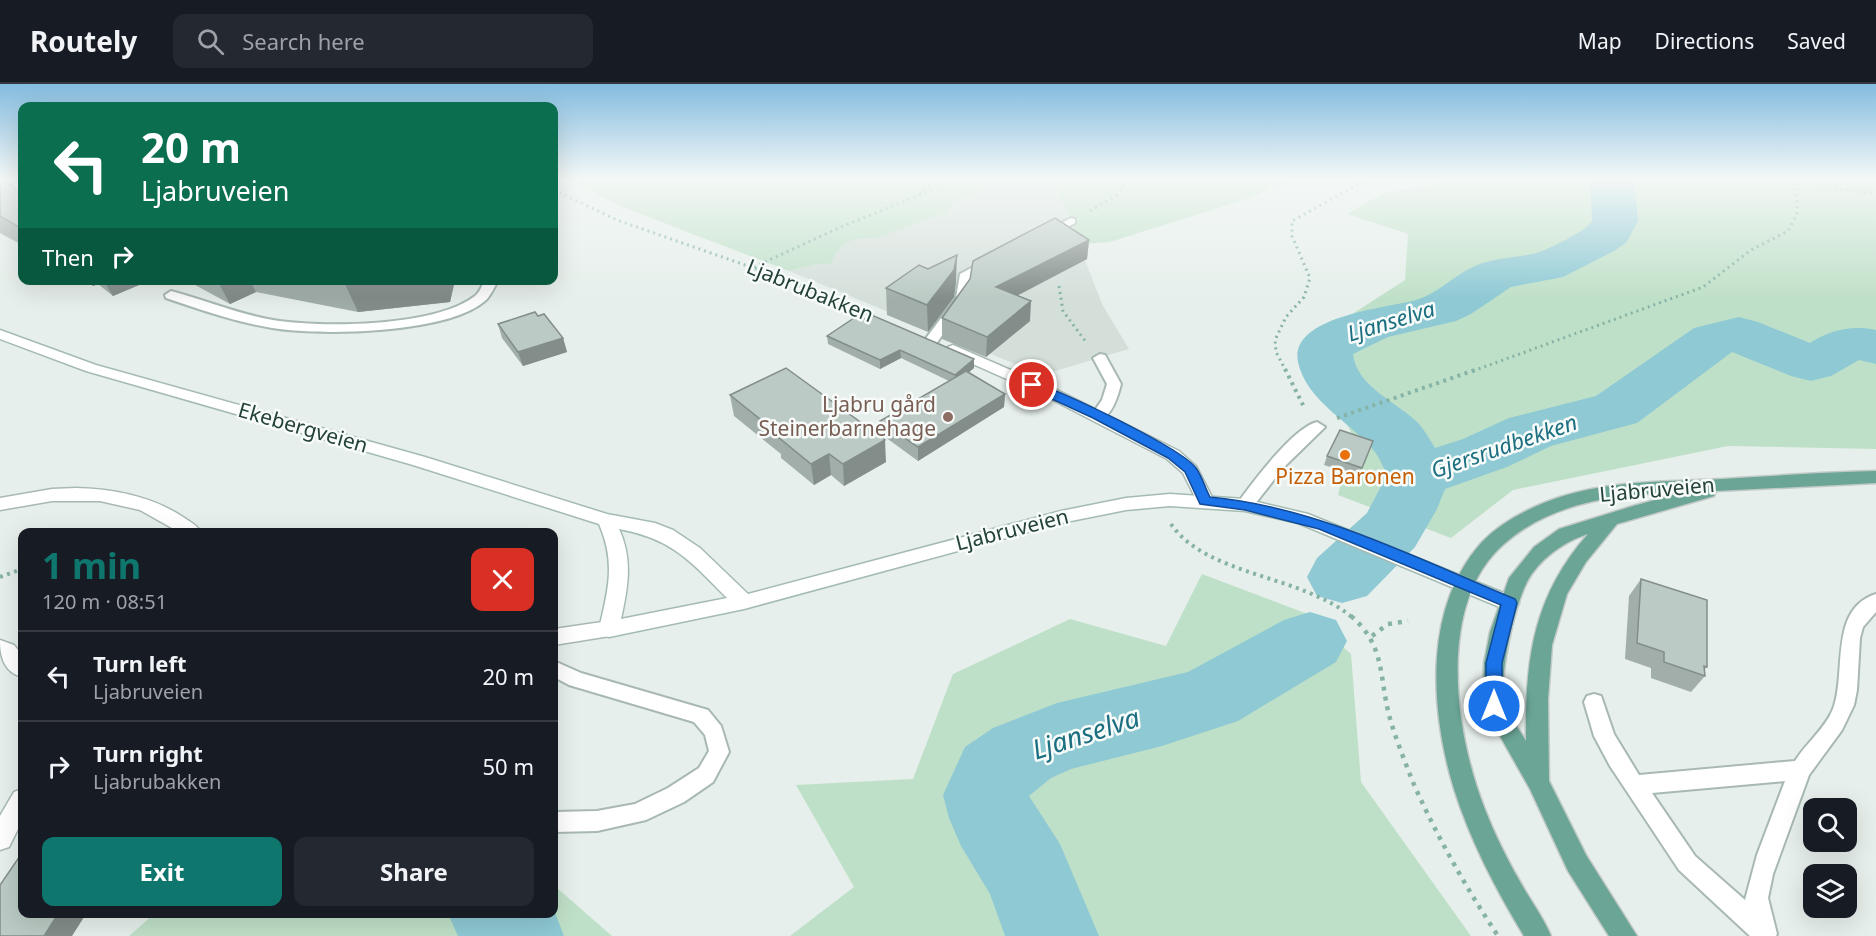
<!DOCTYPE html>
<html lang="en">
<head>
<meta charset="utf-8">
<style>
	:root { --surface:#171b24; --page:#242831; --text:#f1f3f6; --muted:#9ea1a6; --line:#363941; --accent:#0f766e }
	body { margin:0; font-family:"Noto Sans",sans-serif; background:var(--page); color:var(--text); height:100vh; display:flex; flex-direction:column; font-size:22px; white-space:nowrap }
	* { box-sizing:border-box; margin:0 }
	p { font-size:20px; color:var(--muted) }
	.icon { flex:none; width:33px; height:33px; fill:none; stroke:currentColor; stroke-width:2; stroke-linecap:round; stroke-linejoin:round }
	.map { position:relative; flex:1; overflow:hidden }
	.side { position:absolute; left:18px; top:444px; width:540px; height:390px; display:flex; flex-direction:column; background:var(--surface); border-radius:12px; box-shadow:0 6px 24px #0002 }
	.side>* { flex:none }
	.guide { position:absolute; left:18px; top:18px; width:540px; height:183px; border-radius:12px; box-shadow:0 6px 24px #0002; background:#0b6e4f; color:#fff; overflow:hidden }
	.tools { position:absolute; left:1803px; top:714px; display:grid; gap:12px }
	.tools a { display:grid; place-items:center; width:54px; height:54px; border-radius:12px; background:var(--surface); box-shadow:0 6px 24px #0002; font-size:30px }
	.pin { position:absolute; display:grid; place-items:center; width:51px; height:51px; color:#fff; margin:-26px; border:3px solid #fff; border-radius:50%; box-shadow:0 2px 6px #0007 }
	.me { position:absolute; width:66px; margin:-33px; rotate:0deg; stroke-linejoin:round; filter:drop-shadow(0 0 4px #0008) }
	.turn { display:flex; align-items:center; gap:21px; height:126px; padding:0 24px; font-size:27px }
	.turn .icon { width:78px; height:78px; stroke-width:2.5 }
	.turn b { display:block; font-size:42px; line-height:51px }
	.then { display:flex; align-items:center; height:57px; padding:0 24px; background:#0003; gap:12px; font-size:22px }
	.round { display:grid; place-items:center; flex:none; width:63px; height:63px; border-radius:12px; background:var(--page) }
	.headline { display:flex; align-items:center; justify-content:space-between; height:102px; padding:0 24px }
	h1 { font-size:36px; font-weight:700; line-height:45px; color:var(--accent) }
	.action { display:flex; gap:12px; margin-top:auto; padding:12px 24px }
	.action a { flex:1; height:69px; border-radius:12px; background:var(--accent); color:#fff; font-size:24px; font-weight:700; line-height:69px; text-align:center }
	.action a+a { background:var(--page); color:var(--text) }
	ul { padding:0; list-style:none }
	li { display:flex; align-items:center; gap:18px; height:90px; padding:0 24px; border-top:2px solid var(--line) }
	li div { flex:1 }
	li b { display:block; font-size:22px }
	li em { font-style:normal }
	header { display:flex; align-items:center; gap:36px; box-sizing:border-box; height:84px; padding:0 30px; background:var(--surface); border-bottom:2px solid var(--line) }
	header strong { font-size:28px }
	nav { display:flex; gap:33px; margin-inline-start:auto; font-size:21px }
	.search { width:420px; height:54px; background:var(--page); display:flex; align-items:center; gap:15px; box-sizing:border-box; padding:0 21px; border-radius:12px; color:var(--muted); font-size:22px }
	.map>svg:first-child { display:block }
</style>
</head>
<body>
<header>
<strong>Routely</strong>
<div class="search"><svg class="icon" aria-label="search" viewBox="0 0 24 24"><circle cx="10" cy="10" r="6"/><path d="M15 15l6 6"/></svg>Search here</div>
<nav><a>Map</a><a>Directions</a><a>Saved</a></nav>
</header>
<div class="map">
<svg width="1876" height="852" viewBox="0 0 1876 852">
	<rect width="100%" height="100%" fill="#e6efeb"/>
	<!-- built -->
	<path fill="#d4dfda" d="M1006 95H1053L1055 98 1102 220 1129 265 1042 291 789 187 816 180H831L835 170 844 160 855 155 876 154Z"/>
	<!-- green -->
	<g fill="#bfe0c8">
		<path d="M570 95H1006L951 120 947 128 876 154 855 155 844 160 835 170 831 180H816L789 187 620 122Z"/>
		<path d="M1053 95H1290V96L1247 115 1110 158 1080 160Z"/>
		<path d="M1474 95H1876V365L1728 362 1513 406 1451 454 1338 411 1353 352 1306 260 1405 196 1408 150 1347 130 1384 109Z"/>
		<path d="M1202 490 1305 529 1351 570 1361 698 1471 852H790L854 803 796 701 913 695 953 590 1070 535 1166 562Z"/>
		<path d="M557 804 612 852H129L154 830H447L450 832 460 830H554V805Z"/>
	</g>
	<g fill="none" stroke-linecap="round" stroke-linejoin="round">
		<!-- river -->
		<g fill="#8ec9d4" fill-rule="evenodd">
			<path d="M1590 95H1634L1638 137 1626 159 1614 167 1563 193 1511 203 1471 230 1456 237 1388 253 1353 270C1356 303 1398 318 1419 340 1425 347 1430 356 1435 364L1463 355 1509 334 1596 312 1694 244 1739 233 1758 238 1810 259C1830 246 1852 241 1876 246V280L1859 276 1831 292 1811 297 1791 292 1732 268 1637 339 1551 362 1507 383 1445 405 1437 425 1415 463 1367 512 1342 519 1317 512 1307 493 1317 474 1367 429 1387 391C1383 383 1380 374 1374 367 1352 339 1306 317 1298 278 1289 232 1387 224 1416 216 1439 209 1454 191 1475 182 1494 174 1514 174 1533 170 1545 167 1587 147 1592 137Z"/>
			<path d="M1310 528 1336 536 1347 557 1336 578 1238 637 1162 662 1071 685 1051 694 1029 712 1060 760 1099 852H1005L990 810 961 762 949 734 943 711 965 663 993 644 1057 619 1188 588 1284 536Z"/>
			<path d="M554 826 564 852H458L448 830H554Z"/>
		</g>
		<defs>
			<g id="service">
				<path d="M1071 134 1075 135V139L1049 153H1041L1039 150Z"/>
				<path d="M990 174 996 178 970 195 968 214 936 260H926L924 257 956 214 960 190Z"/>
				<path d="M485 196H498C495 202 491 211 486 216 449 250 320 252 272 244 236 238 201 226 166 214L165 211 171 207C205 216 238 230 273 236 322 244 435 243 475 212 480 208 482 201 485 196Z"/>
				<path d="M1100 270 1105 271 1121 300C1118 312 1112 333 1098 337L1091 332 1102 316 1107 300 1093 274Z"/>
				<path d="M1317 338 1325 343 1322 346 1284 383 1251 425H1239L1237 421 1239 417C1254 397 1293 344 1317 338Z"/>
				<path d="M1876 510V528L1863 543 1860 554 1857 606 1854 621 1842 646 1809 691 1773 790 1768 814 1777 850 1776 852H1750L1679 786 1610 682 1594 652 1584 618 1587 612 1594 610 1601 612 1614 650 1639 691 1795 677C1806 659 1825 645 1833 625 1847 590 1828 525 1876 510ZM1785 697 1757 771 1745 816 1695 772 1652 709Z"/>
				<path d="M554 577 581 589 708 626 721 642 729 668 713 698 684 718 646 736 597 747 554 748V728L597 727 635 720 668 704 699 684 709 667 705 651 694 638 569 601 554 593Z"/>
			</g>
			<g id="minor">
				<path d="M953 261 1059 307 1179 367 1196 382 1214 417 1211 421H1199L1183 389 1167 375 1047 313 948 269 945 266 948 263Z"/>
				<path d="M0 556 14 561 22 571V593C4 588 0 573 0 556Z"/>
				<path d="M22 705V737L9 763 0 766V732L14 708Z"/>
			</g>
			<g id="tertiary">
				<path d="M76 404C114 405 151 412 183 433 190 438 197 441 201 448H179L140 426 100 417H52L0 426V414L52 405Z"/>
				<path d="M609 537 616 539 619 545 616 551 554 561V545Z"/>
			</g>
			<path id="secondary" d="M0 246 96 281 425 373 607 430 655 439 673 446 700 464 748 510 1061 427 1126 414 1170 410 1245 415 1308 430 1516 514 1519 519 1516 524 1509 526 1502 524 1298 439 1245 427 1170 422 1126 426 1061 439 744 525 609 553 602 551 599 545C608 506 616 479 599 440L413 381 86 287 0 255ZM619 445C673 455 690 477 727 514L621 535C628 503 633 475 619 445Z"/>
			<path id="primary" d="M1876 387V399L1716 407 1714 412 1617 440 1586 478 1567 510 1552 561 1548 615 1549 697 1586 771 1637 852H1609L1568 787 1530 705 1483 622 1484 579 1490 548 1509 494 1534 463 1559 445 1633 422 1684 408C1621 410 1554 416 1504 460 1436 519 1455 649 1484 723 1495 752 1510 781 1526 808 1535 823 1545 837 1551 852H1524C1496 806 1470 756 1454 705 1430 626 1423 523 1482 458 1502 437 1533 422 1560 413 1613 396 1667 398 1722 395 1773 392 1825 388 1876 387ZM1588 450C1533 512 1525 576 1526 657 1520 646 1508 632 1505 621 1498 592 1514 524 1527 498 1539 475 1565 457 1588 450Z"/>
		</defs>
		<!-- service casing -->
		<use href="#service" stroke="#a8b8b2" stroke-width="4"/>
		<!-- minor casing -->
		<use href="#minor" stroke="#a8b8b2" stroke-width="3"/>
		<!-- tertiary casing -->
		<use href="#tertiary" stroke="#a8b8b2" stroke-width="3"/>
		<!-- secondary casing -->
		<use href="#secondary" stroke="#a4bbb3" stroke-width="3"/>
		<!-- primary casing -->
		<use href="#primary" stroke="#c2cac8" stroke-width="3"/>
		<!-- path-far2 -->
		<g stroke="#86b3a5" stroke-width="3" stroke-dasharray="2 4" stroke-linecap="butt">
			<path d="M1793 97 1876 110"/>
			<path d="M554 106 617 136 765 188 874 232"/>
			<path d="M920 110 923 105 941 95"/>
			<path d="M1090 127 1117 111 1128 95"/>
			<path d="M754 183 841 143 959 95"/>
			<path d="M1059 202 1063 227 1086 258"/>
			<path d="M1286 287 1276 268 1275 256 1286 233 1304 213 1310 194 1292 152V137L1368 95"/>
			<path d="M1473 287 1703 203 1751 166 1788 147 1797 130V113L1792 95"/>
		</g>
		<!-- path-far1 -->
		<g stroke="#86b3a5" stroke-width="4" stroke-dasharray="3 4.5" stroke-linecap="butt">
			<path d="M1285 285 1305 325"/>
			<path d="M1337 334 1478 285"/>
			<path d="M1171 440C1206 492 1303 491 1353 534"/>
			<path d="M0 493 22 485"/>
		</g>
		<!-- path -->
		<g stroke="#86b3a5" stroke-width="4.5" stroke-dasharray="4 6" stroke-linecap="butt">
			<path d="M1351 532C1385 561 1379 591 1389 631 1395 653 1404 675 1412 696 1436 751 1465 802 1498 852"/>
			<path d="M1372 552 1388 540 1408 537"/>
		</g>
		<!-- service -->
		<use href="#service" fill="#fff" fill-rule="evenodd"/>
		<!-- minor -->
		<use href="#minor" fill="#fff" fill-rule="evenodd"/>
		<!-- tertiary -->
		<use href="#tertiary" fill="#fff" fill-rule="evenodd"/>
		<!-- secondary -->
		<use href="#secondary" fill="#fff" fill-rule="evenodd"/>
		<!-- primary -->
		<use href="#primary" fill="#6aa596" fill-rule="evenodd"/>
	</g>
	<!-- wall -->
	<g fill="#a1aea9">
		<path d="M0 95 22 110V161L0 149Z"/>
		<path d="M1089 156 1087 175 1017 212 1030 237 986 273 942 255V234Z"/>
		<path d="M86 196H151L113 212 98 200 93 202Z"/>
		<path d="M186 196H455L450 218 358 228 256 208 230 220Z"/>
		<path d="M956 198 954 213 928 248 887 231 886 204Z"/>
		<path d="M538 232 563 254 567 268 523 282 502 254 498 240Z"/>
		<path d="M867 236 974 284 969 288 1005 310 1004 323 918 377 881 350 880 337 949 297 901 274 880 285 828 260 827 252Z"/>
		<path d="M730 311 886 378 844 402 831 391 814 401 781 374V370L734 332Z"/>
		<path d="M1373 357 1358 392 1324 381 1327 372Z"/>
		<path d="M1641 495 1707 583 1704 586 1705 592 1691 608 1651 594V584L1625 575 1629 512Z"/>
	</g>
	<!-- shaded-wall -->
	<g fill="#838d89">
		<path d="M1089 156 1087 175 995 223 996 203Z"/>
		<path d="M957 171 956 198 954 213 928 248 927 221Z"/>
		<path d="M90 196H95L98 200 93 202Z"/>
		<path d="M103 196H151L113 212Z"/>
		<path d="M217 196H250L256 208 230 220Z"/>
		<path d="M380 196H455L450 218 358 228 345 200Z"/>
		<path d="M1031 217 1030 237 986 273 987 253Z"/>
		<path d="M563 254 567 268 523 282 518 268Z"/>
		<path d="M900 266 901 274 880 285V276Z"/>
		<path d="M974 275V284L955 300V291Z"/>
		<path d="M1005 310 1004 323 918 377V363Z"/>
		<path d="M885 356 886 378 844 402 843 380Z"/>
		<path d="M829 370 831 391 814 401 811 380Z"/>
		<path d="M58 830H86L72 852H44Z"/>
	</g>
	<!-- building -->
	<g fill="#bbcac4" stroke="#838d89" stroke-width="1.5">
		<path d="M0 95H4L22 110V145L0 132Z"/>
		<path d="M1055 134 1089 156 996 203 1031 217 987 253 942 234 970 195 973 177Z"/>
		<path d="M957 171 954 186 927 221 886 204 919 181 928 185Z"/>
		<path d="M325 196H380L345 200Z"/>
		<path d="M535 228 538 232 544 230 563 254 518 268 498 240Z"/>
		<path d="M857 232 867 236 874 232 974 275 955 291 900 266 880 276 827 252Z"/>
		<path d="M786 284 885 356 843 380 829 370 811 380 778 353 781 352 730 311Z"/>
		<path d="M966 287 1005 310 918 363 880 337Z"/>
		<path d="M1340 346 1373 357 1362 384 1327 372Z"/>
		<path d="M1641 495 1707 516V583L1704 582 1705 592 1664 578V568L1637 559Z"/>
		<path d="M22 769V830H58L44 852H0V801Z"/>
	</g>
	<!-- sky -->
	<linearGradient id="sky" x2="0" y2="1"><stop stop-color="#84bce0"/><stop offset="0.44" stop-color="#f4f8f6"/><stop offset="1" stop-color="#f4f8f6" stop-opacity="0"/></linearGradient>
	<rect width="1876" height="215" fill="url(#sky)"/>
	<!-- route -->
	<path fill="#1a73e8" stroke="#114b97" stroke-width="1.5" d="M1032 298C1059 305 1181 364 1196 384 1202 392 1205 404 1210 413 1317 423 1416 474 1515 515L1517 519 1502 579V622L1500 626 1494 628 1488 626 1486 622V579L1501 521 1319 445 1245 426 1200 420 1185 388 1168 374 1093 334 1028 304V299Z"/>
	<!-- markers -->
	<circle fill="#8d6e63" stroke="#f7fbf9" stroke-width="2" cx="948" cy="333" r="6"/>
	<circle fill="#e8710a" stroke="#f7fbf9" stroke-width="2" cx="1345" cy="371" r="6"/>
	<g text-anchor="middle" stroke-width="5" stroke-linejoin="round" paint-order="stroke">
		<!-- street labels -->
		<g font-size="21" fill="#24423a" stroke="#f7fbf9">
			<text transform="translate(810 207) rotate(22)" y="7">Ljabrubakken</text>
			<text transform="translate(303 344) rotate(16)" y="7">Ekebergveien</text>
			<text transform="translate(1657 406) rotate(-5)" y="7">Ljabruveien</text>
			<text transform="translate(1012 446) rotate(-14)" y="7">Ljabruveien</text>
		</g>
		<!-- education labels -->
		<g font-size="21" fill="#785e54" stroke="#f7fbf9" text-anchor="end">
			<text x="936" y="328">Ljabru gård<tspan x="936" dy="24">Steinerbarnehage</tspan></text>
		</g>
		<!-- food labels -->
		<g font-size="21" fill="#c56008" stroke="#f7fbf9">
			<text x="1345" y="400">Pizza Baronen</text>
		</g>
		<!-- water labels -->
		<g font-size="22" font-style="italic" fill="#1c6f80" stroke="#f7fbf9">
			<text transform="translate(1391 237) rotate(-17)" y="8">Ljanselva</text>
			<text transform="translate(1504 362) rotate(-19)" y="8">Gjersrudbekken</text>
		</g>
		<!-- near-water labels -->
		<g font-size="27" font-style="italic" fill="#1c6f80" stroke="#f7fbf9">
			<text transform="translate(1086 650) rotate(-18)" y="9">Ljanselva</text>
		</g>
	</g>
</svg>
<div class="tools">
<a><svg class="icon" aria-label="search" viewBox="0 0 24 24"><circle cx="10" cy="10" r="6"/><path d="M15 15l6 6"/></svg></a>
<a><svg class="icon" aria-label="layers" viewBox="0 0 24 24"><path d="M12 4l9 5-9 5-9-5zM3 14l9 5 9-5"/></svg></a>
</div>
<div class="pin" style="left:1032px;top:301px;background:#d93025"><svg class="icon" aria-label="arrive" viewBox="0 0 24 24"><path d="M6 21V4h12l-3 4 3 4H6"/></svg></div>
<svg class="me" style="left:1494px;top:622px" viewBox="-20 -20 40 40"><circle r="17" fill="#1a73e8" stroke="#fff" stroke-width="3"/><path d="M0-11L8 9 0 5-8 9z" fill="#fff"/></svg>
<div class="guide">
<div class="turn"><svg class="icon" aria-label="left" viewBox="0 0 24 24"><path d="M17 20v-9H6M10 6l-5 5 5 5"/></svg><div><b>20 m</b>Ljabruveien</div></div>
<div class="then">Then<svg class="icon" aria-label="right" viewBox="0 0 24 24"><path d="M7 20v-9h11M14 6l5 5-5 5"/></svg></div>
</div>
<section class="side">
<div class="headline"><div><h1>1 min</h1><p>120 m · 08:51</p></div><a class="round" style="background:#d93025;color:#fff"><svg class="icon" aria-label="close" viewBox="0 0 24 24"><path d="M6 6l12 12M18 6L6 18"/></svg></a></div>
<ul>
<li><svg class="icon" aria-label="left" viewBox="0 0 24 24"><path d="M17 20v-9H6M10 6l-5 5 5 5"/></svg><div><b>Turn left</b><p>Ljabruveien</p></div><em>20 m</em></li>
<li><svg class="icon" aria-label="right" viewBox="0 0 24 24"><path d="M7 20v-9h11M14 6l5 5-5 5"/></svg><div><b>Turn right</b><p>Ljabrubakken</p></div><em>50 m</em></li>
</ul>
<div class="action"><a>Exit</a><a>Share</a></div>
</section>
</div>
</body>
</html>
